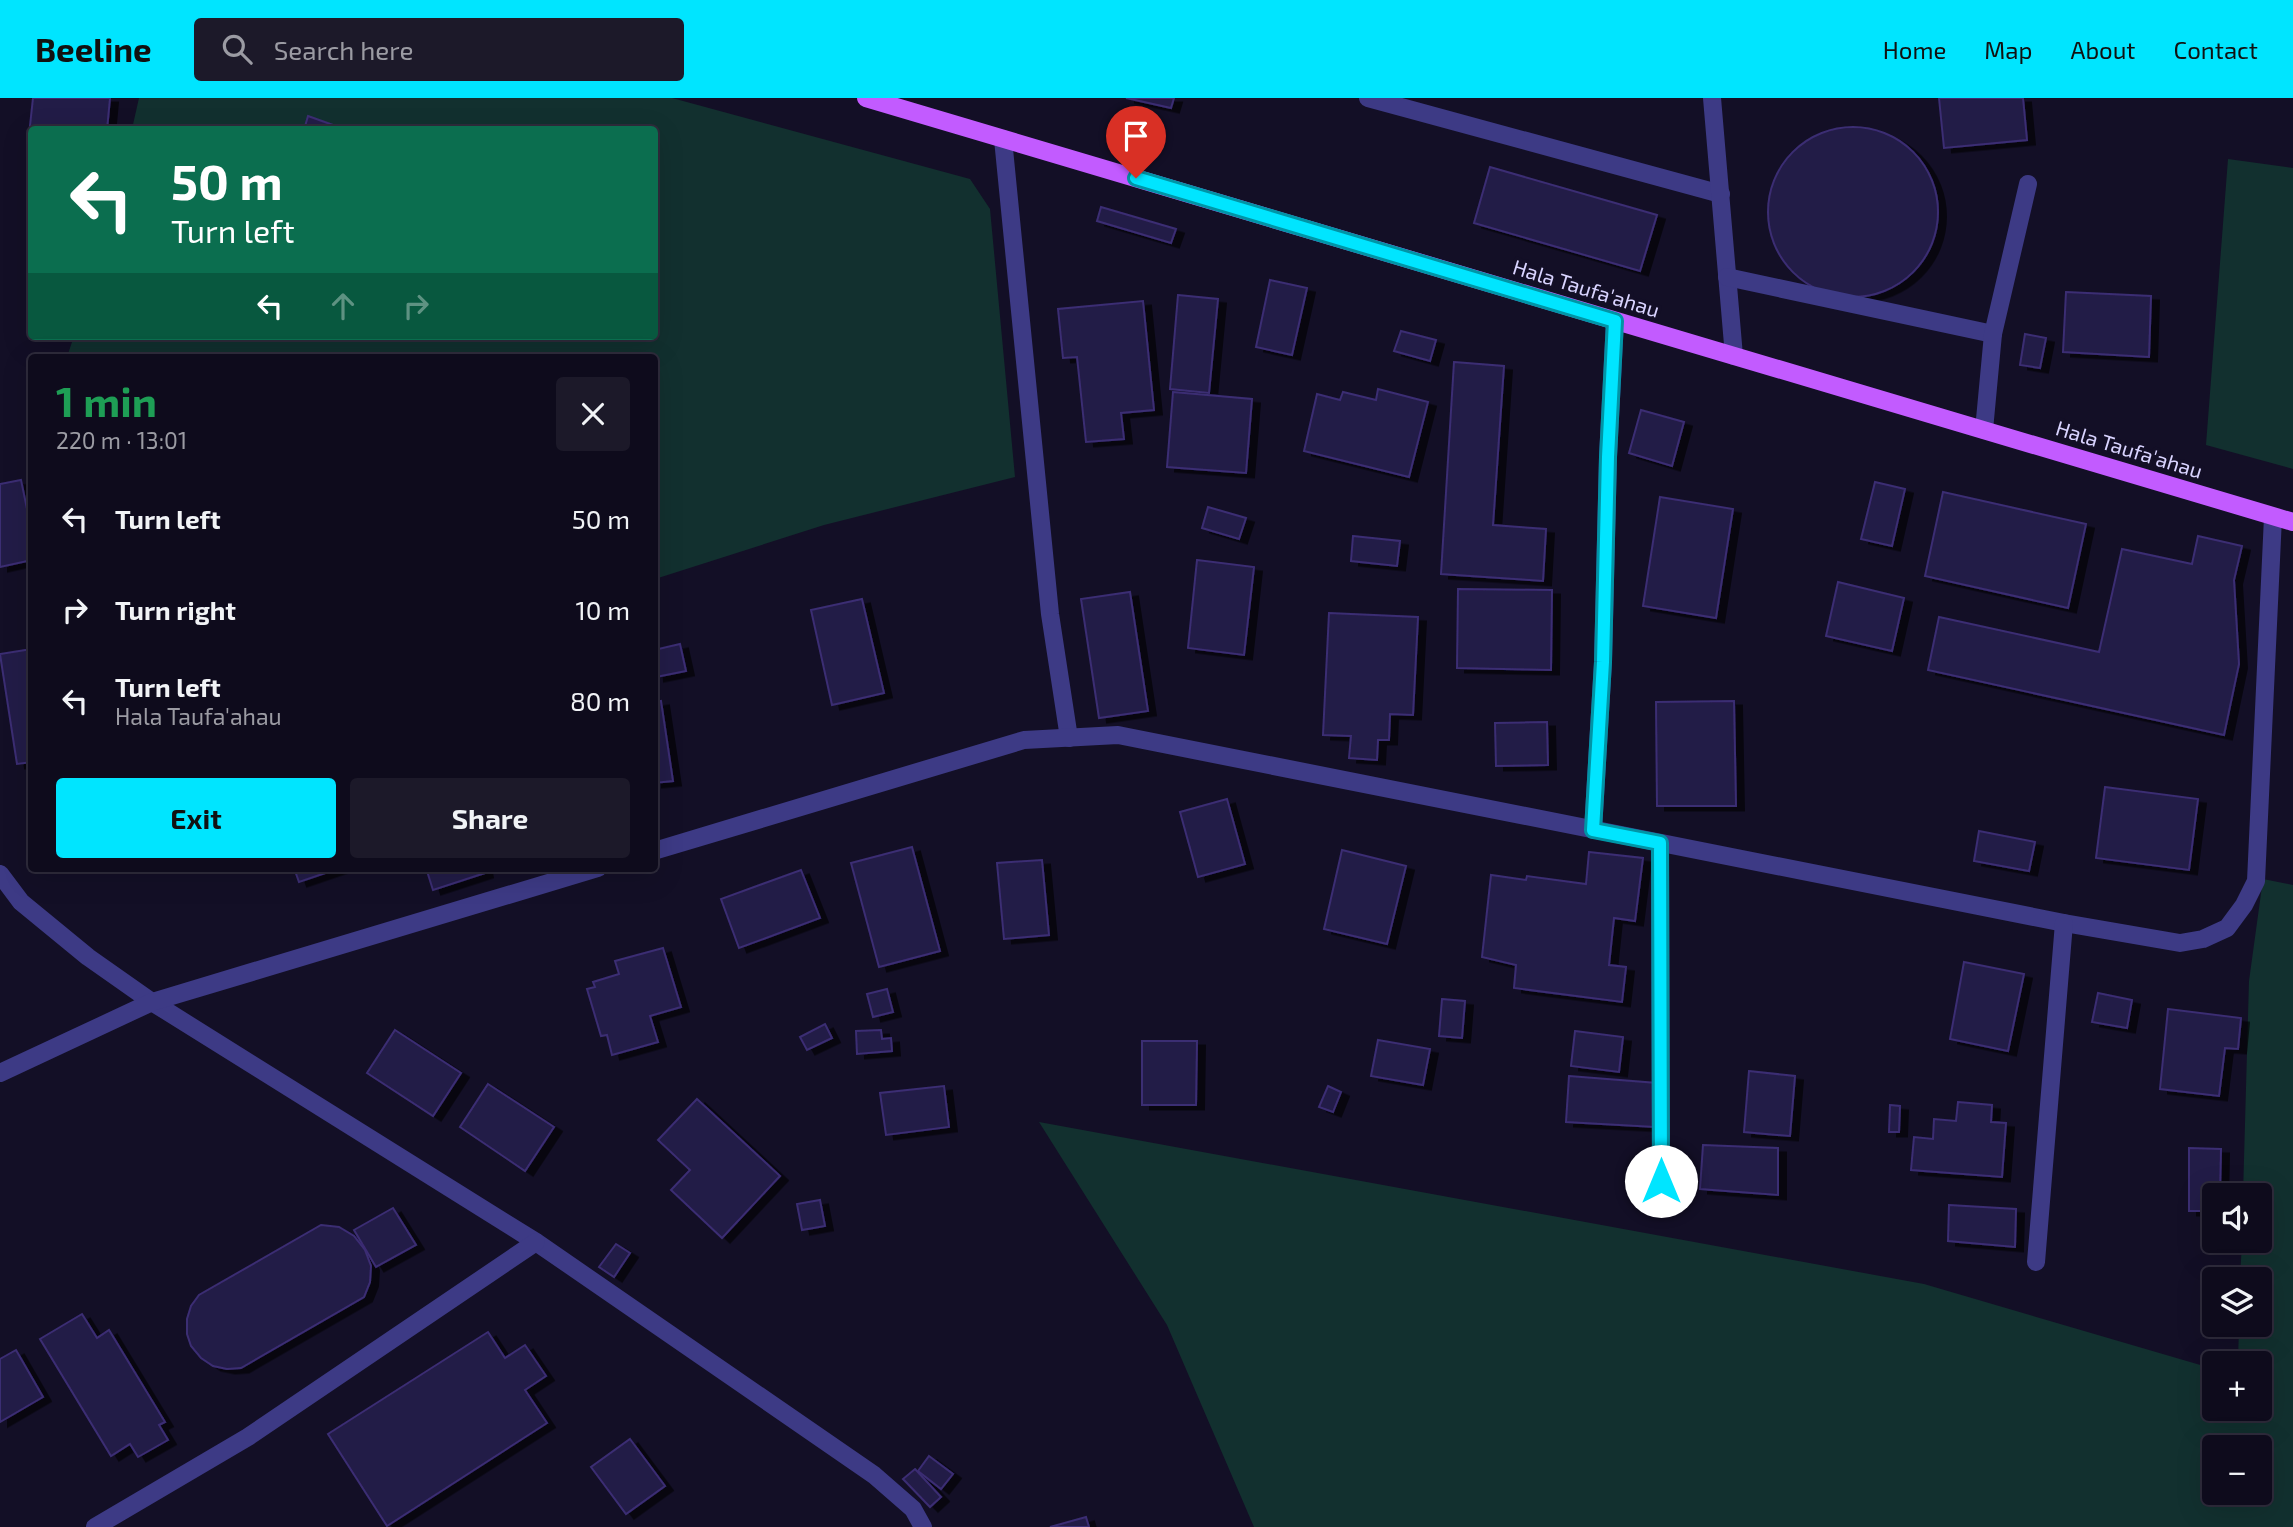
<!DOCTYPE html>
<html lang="en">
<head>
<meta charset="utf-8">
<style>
	:root { --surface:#0e0b1c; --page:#1c1929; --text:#f1f3f6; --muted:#9b9ba3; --line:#2e2b3b; --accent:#00e5ff }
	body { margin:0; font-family:"Exo 2",sans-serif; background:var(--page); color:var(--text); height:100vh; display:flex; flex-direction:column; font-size:26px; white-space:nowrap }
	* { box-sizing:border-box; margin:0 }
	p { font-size:23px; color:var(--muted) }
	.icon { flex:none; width:38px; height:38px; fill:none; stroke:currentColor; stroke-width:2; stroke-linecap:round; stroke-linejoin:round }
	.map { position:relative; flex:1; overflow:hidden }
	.drawer { position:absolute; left:28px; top:256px; width:630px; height:518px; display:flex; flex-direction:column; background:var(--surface); border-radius:7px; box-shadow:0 7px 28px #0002,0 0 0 2px var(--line) }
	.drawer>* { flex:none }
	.top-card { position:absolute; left:28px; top:28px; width:630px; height:214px; border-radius:7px; box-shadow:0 7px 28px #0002,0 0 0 2px var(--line); background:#0b6e4f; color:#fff; overflow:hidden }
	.tools { position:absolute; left:2202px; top:1085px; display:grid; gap:14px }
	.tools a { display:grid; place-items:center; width:70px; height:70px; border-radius:7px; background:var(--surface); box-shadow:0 7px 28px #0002,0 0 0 2px var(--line); font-size:35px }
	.pin { position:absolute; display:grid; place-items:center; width:60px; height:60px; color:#fff; margin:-72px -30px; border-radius:50% 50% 50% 0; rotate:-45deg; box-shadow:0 0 7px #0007 }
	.pin .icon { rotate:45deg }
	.me { position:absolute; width:77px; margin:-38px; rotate:0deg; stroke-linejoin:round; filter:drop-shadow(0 0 5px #0008) }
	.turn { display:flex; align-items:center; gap:24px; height:147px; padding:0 28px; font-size:32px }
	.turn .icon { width:91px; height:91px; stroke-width:2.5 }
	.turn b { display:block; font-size:49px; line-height:60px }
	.lanes { display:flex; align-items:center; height:66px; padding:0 28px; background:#0003; justify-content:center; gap:35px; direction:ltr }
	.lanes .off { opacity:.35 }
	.round { display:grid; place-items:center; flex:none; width:74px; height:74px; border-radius:7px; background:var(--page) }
	.headline { display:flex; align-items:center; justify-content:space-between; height:119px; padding:0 28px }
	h1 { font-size:42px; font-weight:700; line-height:52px; color:#1e9e55 }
	.action { display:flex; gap:14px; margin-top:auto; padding:14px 28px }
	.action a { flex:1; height:80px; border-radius:7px; background:var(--accent); color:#111; font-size:28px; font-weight:700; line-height:80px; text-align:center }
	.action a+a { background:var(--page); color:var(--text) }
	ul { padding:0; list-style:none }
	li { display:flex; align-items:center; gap:21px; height:91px; padding:0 28px }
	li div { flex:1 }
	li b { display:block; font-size:26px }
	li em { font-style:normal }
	header { display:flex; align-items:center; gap:42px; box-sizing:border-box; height:98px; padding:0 35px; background:var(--accent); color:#111 }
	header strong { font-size:33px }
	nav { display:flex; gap:38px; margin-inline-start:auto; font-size:24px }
	.search { width:490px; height:63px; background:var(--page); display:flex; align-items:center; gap:18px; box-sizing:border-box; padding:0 24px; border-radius:7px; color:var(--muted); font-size:26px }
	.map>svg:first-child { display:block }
</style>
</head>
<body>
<header>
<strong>Beeline</strong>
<div class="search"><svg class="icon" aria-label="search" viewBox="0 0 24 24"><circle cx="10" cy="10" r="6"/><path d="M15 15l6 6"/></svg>Search here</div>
<nav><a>Home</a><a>Map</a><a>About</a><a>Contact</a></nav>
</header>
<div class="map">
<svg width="2293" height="1429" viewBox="0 0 2293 1429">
	<defs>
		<filter id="shadow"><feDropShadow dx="8" dy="4.5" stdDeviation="0" flood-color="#0009"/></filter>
	</defs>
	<rect width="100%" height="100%" fill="#130f26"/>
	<!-- green -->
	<g fill="#12302f" fill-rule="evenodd">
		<path d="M139 0H672L970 81 990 111 1015 379 824 427 655 481 654 259H67L74 238H654V32L132 31Z"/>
		<path d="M2228 61 2293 70V371L2206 347Z"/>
		<path d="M2263 781 2293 787V1429H1254L1167 1227 1039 1024 1924 1186 2214 1271V1311H2259V1265H2238L2239 1227H2259V1181H2240L2242 1143H2259V1097H2243L2249 883ZM2214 1349H2259V1395H2214Z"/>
	</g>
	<!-- building -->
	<g fill="#241b47" stroke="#3b2d73" stroke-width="2" filter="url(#shadow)">
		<path d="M33 0H110L107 32H58L30 28Z"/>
		<path d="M1126 0H1174L1171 10Z"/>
		<path d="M1939 0H2023L2027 42 1944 50Z"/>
		<path d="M308 18 347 32H304Z"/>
		<circle cx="1853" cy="114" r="85"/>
		<path d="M1490 69 1657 117 1640 173 1474 125Z"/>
		<path d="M1101 109 1176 131 1171 145 1097 123Z"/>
		<path d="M1270 182 1307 190 1292 257 1256 249Z"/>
		<path d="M2066 194 2151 198 2149 259 2063 254Z"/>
		<path d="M1178 197 1218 201 1209 295 1170 291Z"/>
		<path d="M1143 203 1154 312 1121 315 1124 341 1086 344 1077 259 1063 260 1058 211Z"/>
		<path d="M1401 233 1436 242 1430 263 1394 253Z"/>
		<path d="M2025 236 2046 240 2040 270 2020 267Z"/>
		<path d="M1454 264 1504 268 1493 427 1546 431 1543 483 1441 476Z"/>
		<path d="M1378 291 1428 304 1409 379 1304 353 1317 296 1340 302 1343 294 1376 302Z"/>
		<path d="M1173 294 1252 301 1246 375 1167 369Z"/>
		<path d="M1641 312 1684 324 1672 368 1629 355Z"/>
		<path d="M21 382 32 435V462L0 469V386Z"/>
		<path d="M1875 384 1905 391 1892 448 1861 441Z"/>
		<path d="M1943 394 2086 426 2068 510 1925 478Z"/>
		<path d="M1660 399 1733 411 1716 520 1643 508Z"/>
		<path d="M1208 409 1246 420 1239 441 1202 430Z"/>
		<path d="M1353 438 1400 443 1397 468 1351 463Z"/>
		<path d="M2198 438 2242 448 2234 482 2239 566 2224 637 1928 572 1939 519 2099 554 2122 451 2192 466Z"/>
		<path d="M1197 462 1254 469 1244 557 1188 550Z"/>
		<path d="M1838 484 1904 500 1892 553 1826 538Z"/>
		<path d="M1458 491 1552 492 1551 572 1457 570Z"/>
		<path d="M1130 494 1148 613 1099 620 1081 501Z"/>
		<path d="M862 501 884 595 832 607 811 512Z"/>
		<path d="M1329 515 1418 519 1413 617 1390 616 1389 642H1378L1377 662 1349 660 1351 638 1323 637Z"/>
		<path d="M680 546 686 573 656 579 654 552Z"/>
		<path d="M32 551V664L17 666 0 556Z"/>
		<path d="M661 603 673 683 654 685V604Z"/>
		<path d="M1734 603 1736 708H1657L1656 604Z"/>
		<path d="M1547 624 1548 667 1496 668 1495 625Z"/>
		<path d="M2105 689 2198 701 2189 772 2096 760Z"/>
		<path d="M1227 701 1245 766 1198 779 1180 714Z"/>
		<path d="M1979 733 2035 744 2029 773 1974 763Z"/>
		<path d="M912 749 940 853 879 869 851 765Z"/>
		<path d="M1342 752 1406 768 1387 846 1324 831Z"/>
		<path d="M1589 754 1643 760 1635 823 1614 820 1609 867 1626 869 1622 904 1514 890 1516 867 1482 859 1491 777 1526 782 1527 778 1586 786Z"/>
		<path d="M1042 762 1049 837 1004 841 997 765Z"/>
		<path d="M294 770H340L299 784Z"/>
		<path d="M426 770H484L485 775 433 792Z"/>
		<path d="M801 772 820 820 739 850 721 801Z"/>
		<path d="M663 850 681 909 650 918 658 944 612 957 607 937 601 938 587 891 595 889 593 884 619 876 615 863Z"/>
		<path d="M1964 864 2024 876 2008 953 1950 941Z"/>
		<path d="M887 891 893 914 873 919 867 896Z"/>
		<path d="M2098 895 2132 902 2127 930 2092 924Z"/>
		<path d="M1442 901 1465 903 1462 940 1439 938Z"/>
		<path d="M2168 911 2241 920 2238 951 2225 950 2219 998 2160 991Z"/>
		<path d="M825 926 832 940 807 952 800 939Z"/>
		<path d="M395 932 461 975 433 1018 367 975Z"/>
		<path d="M881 932 882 941 891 940 892 953 857 956 856 933Z"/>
		<path d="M1575 933 1623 939 1619 974 1571 968Z"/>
		<path d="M1378 942 1430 951 1423 987 1371 978Z"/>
		<path d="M1142 943H1197L1196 1007H1142Z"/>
		<path d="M1749 973 1795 978 1790 1038 1744 1034Z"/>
		<path d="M1569 978 1657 985 1655 1029 1566 1024Z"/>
		<path d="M488 986 554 1029 525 1073 460 1029Z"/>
		<path d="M944 988 949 1029 886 1037 880 995Z"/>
		<path d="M1328 988 1341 994 1333 1014 1319 1009Z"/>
		<path d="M697 1001 780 1078 722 1140 671 1092 690 1072 658 1042Z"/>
		<path d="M1958 1004 1992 1007 1991 1024 2006 1025 2002 1079 1911 1072 1914 1039 1933 1041 1934 1021 1956 1023Z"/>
		<path d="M1890 1007 1900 1008 1899 1034H1889Z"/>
		<path d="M1703 1047 1778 1050V1097L1700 1091Z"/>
		<path d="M2189 1050 2221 1051 2220 1097H2214V1113H2189Z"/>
		<path d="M820 1102 825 1128 802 1132 797 1106Z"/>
		<path d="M1949 1107 2016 1111 2015 1149 1948 1143Z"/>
		<path d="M393 1110 416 1147 376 1169 354 1132Z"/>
		<path d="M321 1127 339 1129 354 1138 365 1152 371 1168 370 1184 364 1199 241 1270 227 1271 213 1268 201 1260 191 1248 187 1236V1221L191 1208 199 1197Z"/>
		<path d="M616 1146 630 1155 614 1179 599 1169Z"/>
		<path d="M82 1216 97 1240 109 1232 165 1324 159 1327 168 1342 138 1359 130 1346 111 1358 40 1241Z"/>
		<path d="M488 1234 505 1260 525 1247 546 1278 525 1292 547 1325 387 1428 328 1336Z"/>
		<path d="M16 1252 43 1299 0 1324V1261Z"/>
		<path d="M630 1341 665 1388 626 1416 591 1369Z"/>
		<path d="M929 1358 953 1376 941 1391 918 1373Z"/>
		<path d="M915 1371 941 1399 930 1409 903 1381Z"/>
		<path d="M1086 1419 1089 1429H1050Z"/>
	</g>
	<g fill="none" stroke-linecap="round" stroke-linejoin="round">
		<!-- service -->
		<g stroke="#3d3a85" stroke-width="18">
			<path d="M1368 0 1721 96"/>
			<path d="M1712 0 1734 258"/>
			<path d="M1727 179 1993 236"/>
			<path d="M1984 332 1993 236 2028 86"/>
		</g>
		<!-- minor -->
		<g stroke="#3d3a85" stroke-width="18">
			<path d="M1003 41 1050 516 1069 640"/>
			<path d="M1593 732 1603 564 1608 359 1615 223"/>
			<path d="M1660 745 1661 1083"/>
			<path d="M654 753 1024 642 1118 637 2064 825 2180 845 2203 841 2227 830 2244 807 2256 783 2273 419"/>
			<path d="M0 776 21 804 88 859 152 904 536 1144 874 1377 913 1411 923 1429"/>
			<path d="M0 975 152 904 598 770"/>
			<path d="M2036 1164 2064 825"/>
			<path d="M95 1429 248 1339 536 1144"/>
		</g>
		<!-- primary -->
		<path stroke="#c25bff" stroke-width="18" d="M866 0 2293 424"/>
	</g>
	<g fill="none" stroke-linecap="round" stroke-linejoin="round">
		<defs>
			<path id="route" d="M1136 80 1615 223 1608 359 1603 564 1593 732 1660 745 1661 1083"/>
		</defs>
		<!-- route casing -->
		<use href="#route" stroke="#0095a6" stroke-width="18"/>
		<!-- route -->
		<use href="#route" stroke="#00e5ff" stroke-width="12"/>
	</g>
	<g text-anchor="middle" stroke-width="7" stroke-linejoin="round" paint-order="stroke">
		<!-- street labels -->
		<g font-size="21" fill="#d9d4ff" stroke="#130f26">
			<text transform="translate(1586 191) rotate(17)" y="7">Hala Taufa'ahau</text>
			<text transform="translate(2129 352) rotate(17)" y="7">Hala Taufa'ahau</text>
		</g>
	</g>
</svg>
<div class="tools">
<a><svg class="icon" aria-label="sound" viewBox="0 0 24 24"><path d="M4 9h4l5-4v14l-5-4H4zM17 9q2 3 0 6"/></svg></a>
<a><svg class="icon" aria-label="layers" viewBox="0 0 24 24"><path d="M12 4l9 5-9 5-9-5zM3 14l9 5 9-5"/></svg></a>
<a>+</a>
<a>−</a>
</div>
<div class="pin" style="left:1136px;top:80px;background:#d93025"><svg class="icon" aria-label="arrive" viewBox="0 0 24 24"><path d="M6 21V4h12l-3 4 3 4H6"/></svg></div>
<svg class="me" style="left:1661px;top:1083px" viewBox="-20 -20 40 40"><circle r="19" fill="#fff"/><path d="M0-13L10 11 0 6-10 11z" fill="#00e5ff"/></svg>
<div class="top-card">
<div class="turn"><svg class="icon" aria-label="left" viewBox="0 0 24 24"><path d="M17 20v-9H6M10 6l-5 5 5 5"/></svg><div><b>50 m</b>Turn left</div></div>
<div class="lanes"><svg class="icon" aria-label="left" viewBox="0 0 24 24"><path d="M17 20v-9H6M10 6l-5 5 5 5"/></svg><svg class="icon off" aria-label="ahead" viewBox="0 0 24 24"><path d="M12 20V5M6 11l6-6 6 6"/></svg><svg class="icon off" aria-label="right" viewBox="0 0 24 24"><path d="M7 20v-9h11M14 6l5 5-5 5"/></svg></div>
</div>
<section class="drawer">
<div class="headline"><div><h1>1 min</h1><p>220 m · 13:01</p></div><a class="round"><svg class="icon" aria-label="close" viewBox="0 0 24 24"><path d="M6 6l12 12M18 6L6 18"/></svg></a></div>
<ul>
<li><svg class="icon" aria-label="left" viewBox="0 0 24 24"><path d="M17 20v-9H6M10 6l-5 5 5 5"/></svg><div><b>Turn left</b></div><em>50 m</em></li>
<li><svg class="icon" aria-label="right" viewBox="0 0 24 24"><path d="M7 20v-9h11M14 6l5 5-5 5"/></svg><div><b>Turn right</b></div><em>10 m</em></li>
<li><svg class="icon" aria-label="left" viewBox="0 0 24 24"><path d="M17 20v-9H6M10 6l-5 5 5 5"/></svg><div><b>Turn left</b><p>Hala Taufa'ahau</p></div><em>80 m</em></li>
</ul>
<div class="action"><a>Exit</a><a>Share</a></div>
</section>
</div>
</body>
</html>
